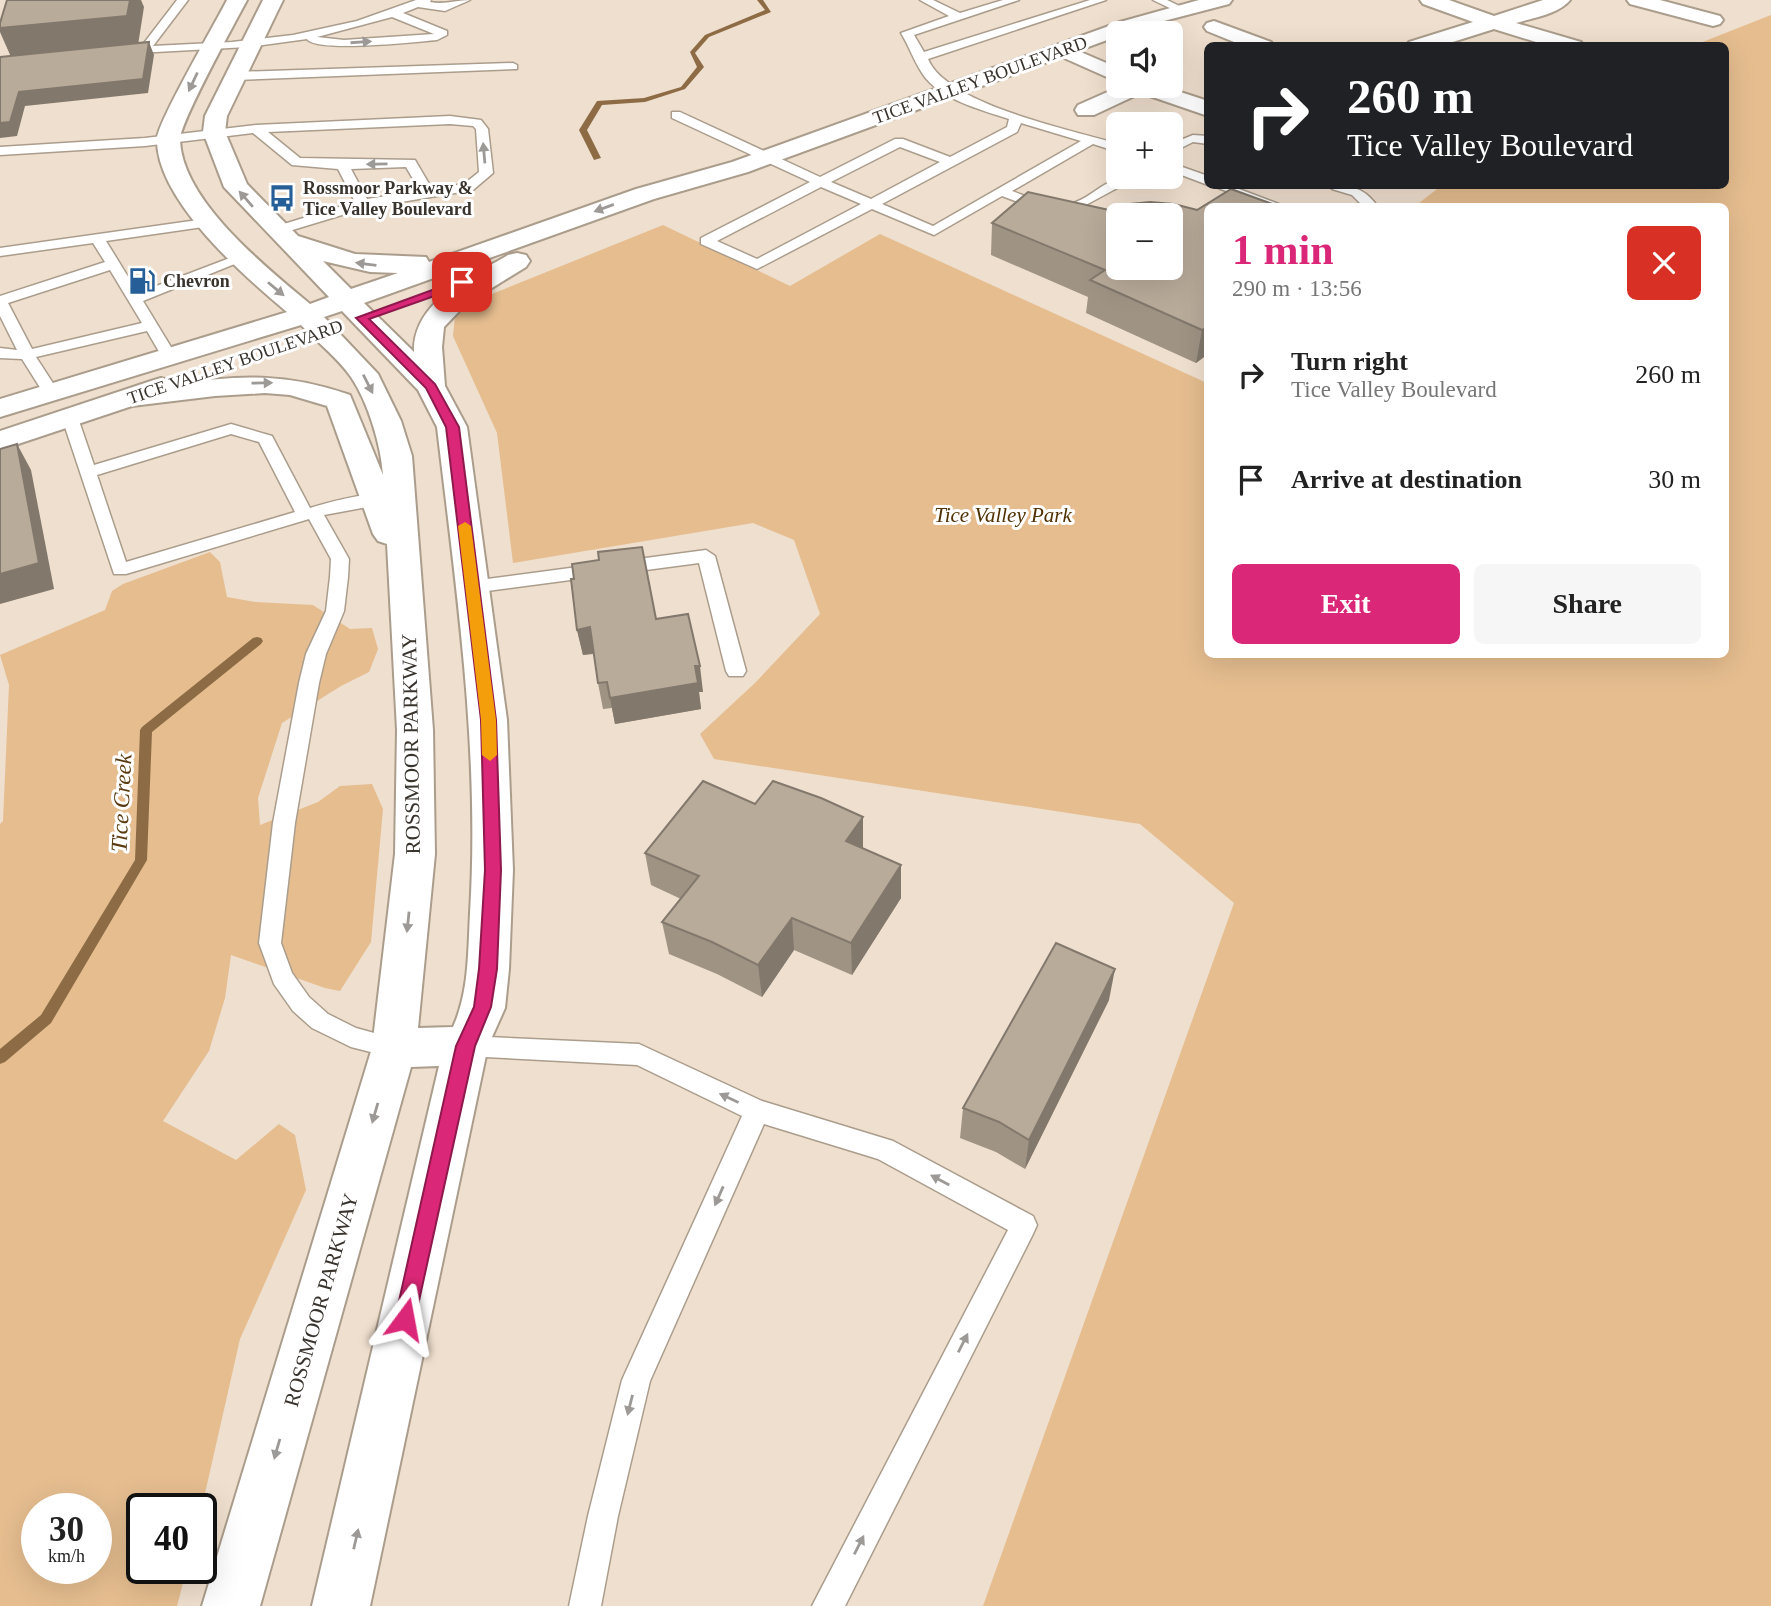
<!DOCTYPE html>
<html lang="en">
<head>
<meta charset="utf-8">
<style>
	:root { --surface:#fff; --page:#f6f6f6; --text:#222; --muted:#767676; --accent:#db2777 }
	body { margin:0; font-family:Georgia,serif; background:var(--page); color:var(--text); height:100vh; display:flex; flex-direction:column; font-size:26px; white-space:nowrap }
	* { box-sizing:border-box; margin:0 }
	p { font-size:23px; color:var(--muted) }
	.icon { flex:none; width:38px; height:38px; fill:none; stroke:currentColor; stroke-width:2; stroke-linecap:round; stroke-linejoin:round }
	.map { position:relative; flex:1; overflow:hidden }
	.sheet { position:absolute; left:1204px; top:203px; width:525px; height:455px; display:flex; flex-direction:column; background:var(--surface); border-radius:10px; box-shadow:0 7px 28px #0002 }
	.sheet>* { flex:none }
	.hud { position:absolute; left:1204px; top:42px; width:525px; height:147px; border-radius:10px; box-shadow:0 7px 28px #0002; background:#202124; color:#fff; overflow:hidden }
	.controls { position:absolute; left:1106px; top:21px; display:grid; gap:14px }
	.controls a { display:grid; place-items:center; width:77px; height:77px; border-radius:10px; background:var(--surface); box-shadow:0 7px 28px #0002; font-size:35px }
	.speed { position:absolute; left:21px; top:1493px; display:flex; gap:14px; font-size:35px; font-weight:700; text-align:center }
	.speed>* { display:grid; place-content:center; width:91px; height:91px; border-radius:50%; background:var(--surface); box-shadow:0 7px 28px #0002; line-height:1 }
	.speed small { font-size:18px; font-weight:400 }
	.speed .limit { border:4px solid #111; border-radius:10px; background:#fff; color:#111 }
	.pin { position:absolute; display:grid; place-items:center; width:60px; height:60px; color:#fff; margin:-30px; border-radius:14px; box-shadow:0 4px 10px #0006 }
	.me { position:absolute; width:77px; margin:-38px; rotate:13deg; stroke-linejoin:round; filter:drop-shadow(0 0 5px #0008) }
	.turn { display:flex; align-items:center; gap:24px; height:147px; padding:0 28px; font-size:32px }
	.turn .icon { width:91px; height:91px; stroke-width:2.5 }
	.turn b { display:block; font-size:49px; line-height:60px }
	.round { display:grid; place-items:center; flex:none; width:74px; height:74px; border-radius:10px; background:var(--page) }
	.headline { display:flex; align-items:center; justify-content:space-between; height:119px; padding:0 28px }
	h1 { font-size:42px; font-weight:800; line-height:52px; color:var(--accent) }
	.primary-button { display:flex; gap:14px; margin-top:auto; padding:14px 28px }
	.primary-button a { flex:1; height:80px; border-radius:10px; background:var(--accent); color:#fff; font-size:28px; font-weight:800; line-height:80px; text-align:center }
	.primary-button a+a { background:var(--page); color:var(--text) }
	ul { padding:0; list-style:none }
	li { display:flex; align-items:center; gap:21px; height:105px; padding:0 28px }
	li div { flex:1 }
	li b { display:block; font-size:26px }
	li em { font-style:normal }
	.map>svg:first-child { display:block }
</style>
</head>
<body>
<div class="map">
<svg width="1771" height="1606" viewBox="0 0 1771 1606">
	<rect width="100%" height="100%" fill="#efdfce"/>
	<!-- green -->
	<g fill="#e5bd8f" fill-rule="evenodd">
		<path d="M1771 15V1606H983L1234 903 1140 824 714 759 700 734 755 683 820 614 794 540 753 523 513 563 497 433 453 336 455 317 465 308 487 296 663 225 790 286 880 234 1207 383 1208 654H1726V206H1415L1441 186H1726V46L1695 45Z"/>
		<path d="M210 552 220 562 227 597 255 602 313 605 350 629 372 628 378 649 369 672 341 686 282 723 258 798 260 825 318 802 340 786 372 784 383 809 371 942 340 991 325 988 231 955 225 998 209 1051 163 1121 236 1160 279 1124 295 1135 306 1190 240 1339 201 1511V1508H142V1568H187L177 1606H0V824L3 821 9 685 0 655 105 610 112 591 123 584ZM37 1508H96V1568H37Z"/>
	</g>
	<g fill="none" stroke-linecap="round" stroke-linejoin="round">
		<!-- stream -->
		<g fill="#8d6c45" fill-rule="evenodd">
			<path d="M757 0H763L771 12 709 37 695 53 704 67 685 89 645 102 602 105 587 130 601 158 594 160 579 130 597 101 644 98 681 87 697 67 690 52 705 35 765 10Z"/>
			<path d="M257 637 261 638 263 641 261 644 152 732 147 860 51 1023 5 1062 0 1064V1049L41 1015 135 860 140 730 142 727 253 638Z"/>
		</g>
		<defs>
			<g id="service">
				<path d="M177 0H188L153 46 232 42 293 35 357 21 416 0H431L430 2C444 5 456 0 470 0L445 11 418 7 403 13 447 31V35L437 40C416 42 315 53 307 39L248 47 119 54V50L141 47ZM392 17 434 34 344 40 317 37Z"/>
				<path d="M920 0H933L960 13 1003 0H1019L914 35 924 52 1090 0H1106L928 59C947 105 1072 130 1118 144V152L1093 144 1012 191C1028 197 1052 209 1070 204 1094 198 1103 177 1133 177L1132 180 1071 213 1036 209 1002 196 934 235 872 209 757 269 701 244V238L810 182 672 118V112H680L820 177 895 139H903L950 157 1007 127 1009 119C982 110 938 99 922 73 914 61 909 46 901 33L949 16ZM1021 123 1081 141 933 226 882 204 1017 132ZM900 147 940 162 871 199 831 182ZM821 187 861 204 757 259 717 241Z"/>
				<path d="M1153 0H1167L1190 11 1180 13Z"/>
				<path d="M513 63 517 65V69L235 80 229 76 235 72Z"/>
				<path d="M450 116 481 120 488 129 493 173 473 190 365 208 276 235 269 231 271 228 355 202 338 169 292 165 253 133 145 146 0 155V147L145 138 256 125ZM450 124 473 126 476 129 479 172 464 184 432 189 415 160 300 158 268 132ZM406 167 420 191 367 199 351 169Z"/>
				<path d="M1193 135 1208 136V144L1193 142 1171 153V144Z"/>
				<path d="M1171 163 1208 176V185L1171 171Z"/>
				<path d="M1213 186H1231L1284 206H1266Z"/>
				<path d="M1331 186C1351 186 1362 187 1375 203L1372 206H1358L1360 203 1352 195 1332 189Z"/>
				<path d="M212 218 217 219V225L106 241 138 293 235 256 240 255 247 259 143 301 174 352 171 355H161L147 331 36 357 60 394 52 399 46 397 22 359 0 358V348L17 350 0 316V296L105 262 93 243 0 256V248ZM110 270 142 323 32 349 8 303Z"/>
				<path d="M70 413 78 418 94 465 231 424 272 436 310 508C326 503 386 486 398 498L389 503 324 515 349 559 348 577 344 611 326 654 319 683 295 823 281 943 292 973 309 997 328 1014 356 1028 403 1041 406 1048 403 1055 394 1058 351 1047 312 1028 293 1011 274 984 259 943 273 823 299 683 306 654 326 611 330 577 331 559 309 519 126 574H114L62 418ZM231 434 259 442 295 512 126 562 97 475Z"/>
				<path d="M706 550 715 556 746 671 743 676H729L726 671 699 563 472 593 463 587 472 581Z"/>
				<path d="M466 1036 639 1044 762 1101 893 1141 1033 1216 1037 1225 1033 1234 845 1606H812L1008 1230 878 1159 764 1124 650 1381 618 1516 601 1606H569L588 1516 622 1380 742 1116 637 1065 466 1056 457 1053 454 1046 457 1039Z"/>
			</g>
			<g id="minor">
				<path d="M1420 0H1449L1494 16 1543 0H1570C1559 14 1532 18 1516 23L1581 42 1584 46H1549L1494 29 1440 46H1406L1409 42 1473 22 1423 4Z"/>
				<path d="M1627 0H1660L1720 16 1723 20 1720 24 1713 26 1630 4Z"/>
				<path d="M1214 21 1271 42 1274 46H1244L1207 31 1204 27 1207 23Z"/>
				<path d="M1062 44 1118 68V82L1055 54 1051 50 1055 46Z"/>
				<path d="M1121 86H1162L1208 101V116L1141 93 1094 115H1078L1075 110 1078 105Z"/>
			</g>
			<path id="tertiary" d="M227 0H247C236 21 179 124 180 140 182 201 267 268 310 304L329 297 224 187 203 132 205 116 263 0H283L227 116 225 132 247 184 298 236 355 254 426 257 429 262 636 189 732 162 1120 22 1199 0H1232L1229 4 1118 33V36L748 172 654 199 364 303 414 352C413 301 470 278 508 255L517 253 526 255 530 261 526 267 466 304 444 327 442 347 445 386 467 427 507 720 513 870 509 969 505 1008 488 1046 370 1606H312L439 1066 411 1067 260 1606H202L372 1048 395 854 397 730 387 544 378 541 373 534 327 406 290 395 265 393 215 396 132 406 0 450V431L151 381 161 378 171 381 174 385C238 374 288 373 350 395L383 475C381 445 368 402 351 377 338 358 317 342 301 325L0 417V399L287 312C244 276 156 200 157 139 157 123 216 22 227 0ZM323 261 370 272 398 273 351 289ZM342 311 418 390 437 427C456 589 480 749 470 913 468 952 469 992 453 1027L418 1028 435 854 433 730 412 456 401 421 378 374 324 317Z"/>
		</defs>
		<!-- service casing -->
		<use href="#service" stroke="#ab9d8c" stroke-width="3"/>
		<!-- minor casing -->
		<use href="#minor" stroke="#ab9d8c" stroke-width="4"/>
		<!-- tertiary casing -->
		<use href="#tertiary" stroke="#ab9d8c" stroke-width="4"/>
		<!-- service -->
		<use href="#service" fill="#fff" fill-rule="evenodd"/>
		<!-- minor -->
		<use href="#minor" fill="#fff" fill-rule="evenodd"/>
		<!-- tertiary -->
		<use href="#tertiary" fill="#fff" fill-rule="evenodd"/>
	</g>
	<!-- wall -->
	<g fill="#9f9384">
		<path d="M1208 206V354L1196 363 1086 313 1088 297 991 255 992 223 1109 210H1197Z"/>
		<path d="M599 560 656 619 703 692H699L701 709 615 724 612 708 603 709 598 683 594 654 583 655 577 630 574 579Z"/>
		<path d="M755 804 863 817V849L901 898 852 975 794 950 762 997 717 974 669 954 662 922 681 899 651 885 645 853Z"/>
		<path d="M1109 1000 1025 1169 996 1152 960 1138 963 1108Z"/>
	</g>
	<!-- shaded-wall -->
	<g fill="#82786c">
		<path d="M130 0H141L144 7 138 45 11 57 0 32V28Z"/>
		<path d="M149 42 154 55 148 93 25 106 17 136 0 138V123L19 92Z"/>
		<path d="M1208 326V354L1196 363 1202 330Z"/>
		<path d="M17 444 31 470 54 589 0 604V574Z"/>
		<path d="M590 627 596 653 583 655 577 630Z"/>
		<path d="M695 666H700L703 692H699L701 709 615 724 610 698Z"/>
		<path d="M863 817V850L846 841Z"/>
		<path d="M901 865V898L852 975 851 943Z"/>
		<path d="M792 918 794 950 762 997 758 965Z"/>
		<path d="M1115 969 1109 1000 1025 1169 1029 1140Z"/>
	</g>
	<!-- building -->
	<g fill="#b9ab9a" stroke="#82786c" stroke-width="2" fill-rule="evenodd">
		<path d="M7 0H130L127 16 0 28V23Z"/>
		<path d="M149 42 143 79 19 92 10 122 0 123V57Z"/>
		<path d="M1231 189 1278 206H1208V326L1202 330 1090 280 1105 270 992 223 1028 192 1109 210 1130 204 1150 202 1174 204 1197 210ZM1118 215H1171V268H1118Z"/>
		<path d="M17 444 39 563 0 574V449Z"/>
		<path d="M642 547 656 619 688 614 700 666H695L698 683 610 698 607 682 598 683 590 627 577 630 571 579H574L572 564 599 560 598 552Z"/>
		<path d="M703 781 755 804 773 781 821 798 863 817 846 841 901 865 851 943 792 918 758 965 712 942 662 922 699 876 645 853Z"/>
		<path d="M1056 943 1115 969 1029 1140 999 1122 963 1108Z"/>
	</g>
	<!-- one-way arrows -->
	<defs><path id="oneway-solid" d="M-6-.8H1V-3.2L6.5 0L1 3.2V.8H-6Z" transform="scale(1.75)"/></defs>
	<g fill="#9c9996">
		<use href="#oneway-solid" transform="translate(361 42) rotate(-4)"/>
		<use href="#oneway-solid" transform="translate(193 82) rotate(115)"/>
		<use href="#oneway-solid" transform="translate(484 153) rotate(-95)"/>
		<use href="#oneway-solid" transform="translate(377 164) rotate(179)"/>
		<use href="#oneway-solid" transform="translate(246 199) rotate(-131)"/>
		<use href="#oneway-solid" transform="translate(604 208) rotate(160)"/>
		<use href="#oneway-solid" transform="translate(366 264) rotate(-173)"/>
		<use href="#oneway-solid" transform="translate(276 289) rotate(40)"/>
		<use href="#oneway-solid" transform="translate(262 383) rotate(-1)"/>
		<use href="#oneway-solid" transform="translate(368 384) rotate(63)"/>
		<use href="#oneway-solid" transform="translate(408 922) rotate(96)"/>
		<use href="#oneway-solid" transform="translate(729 1098) rotate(-155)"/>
		<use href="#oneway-solid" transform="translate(375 1113) rotate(106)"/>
		<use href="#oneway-solid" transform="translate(940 1180) rotate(-152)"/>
		<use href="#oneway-solid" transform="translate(719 1196) rotate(114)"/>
		<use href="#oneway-solid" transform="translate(963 1343) rotate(-63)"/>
		<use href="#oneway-solid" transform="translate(630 1405) rotate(104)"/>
		<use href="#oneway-solid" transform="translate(277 1449) rotate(106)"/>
		<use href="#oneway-solid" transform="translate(356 1539) rotate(-77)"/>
		<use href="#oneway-solid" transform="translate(859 1545) rotate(-63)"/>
	</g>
	<!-- route -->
	<path fill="#db2777" stroke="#8e194d" stroke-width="2" d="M462 279 468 282 466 285 369 319 435 384 459 427 496 720 501 870 497 969 491 1007 475 1046 415 1319 412 1326 405 1329 398 1326 395 1319 456 1046 474 1007 479 969 485 870 481 720 446 427 426 388 356 318Z"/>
	<!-- slow -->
	<path fill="#f59e0b" d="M465 522 471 526 496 720 497 755 490 761 482 755 481 720 458 526Z"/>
	<!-- icons -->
	<defs>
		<symbol id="bus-bare" viewBox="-9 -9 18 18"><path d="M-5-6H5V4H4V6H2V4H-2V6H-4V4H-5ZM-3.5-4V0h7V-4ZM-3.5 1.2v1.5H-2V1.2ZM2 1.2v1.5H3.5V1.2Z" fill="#265f97" stroke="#fff" stroke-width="2.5" paint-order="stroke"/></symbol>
		<symbol id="fuel-bare" viewBox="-9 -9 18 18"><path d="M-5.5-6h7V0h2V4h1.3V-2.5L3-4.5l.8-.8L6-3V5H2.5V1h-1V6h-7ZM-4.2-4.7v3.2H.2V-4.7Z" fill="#265f97" stroke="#fff" stroke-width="2.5" paint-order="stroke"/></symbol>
	</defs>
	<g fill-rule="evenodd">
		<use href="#bus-bare" x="263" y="179" width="38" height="38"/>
		<use href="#fuel-bare" x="123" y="262" width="38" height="38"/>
	</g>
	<g text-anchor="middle" stroke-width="6" stroke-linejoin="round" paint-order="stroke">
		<!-- far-street labels -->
		<g font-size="18" fill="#39332d" stroke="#fff">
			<text transform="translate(980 80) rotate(-20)" y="6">TICE VALLEY BOULEVARD</text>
			<text transform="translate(235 362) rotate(-19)" y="6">TICE VALLEY BOULEVARD</text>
		</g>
		<!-- far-poi labels -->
		<g font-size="18" font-weight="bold" fill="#39332d" stroke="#fff" text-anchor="start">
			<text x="303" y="194">Rossmoor Parkway &amp;<tspan x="303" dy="21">Tice Valley Boulevard</tspan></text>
			<text x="163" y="287">Chevron</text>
		</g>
		<!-- park labels -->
		<g font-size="21" font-style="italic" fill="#4f3103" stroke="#fff">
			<text x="1003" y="522">Tice Valley Park</text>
		</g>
		<!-- street labels -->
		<g font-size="21" fill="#39332d" stroke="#fff">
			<text transform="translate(411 744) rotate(-91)" y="7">ROSSMOOR PARKWAY</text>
			<text transform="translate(321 1300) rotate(-74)" y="7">ROSSMOOR PARKWAY</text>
		</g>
		<!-- water labels -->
		<g font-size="23" font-style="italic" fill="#593a0f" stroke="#fff">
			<text transform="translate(121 803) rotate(-87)" y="8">Tice Creek</text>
		</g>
	</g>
</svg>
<div class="controls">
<a><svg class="icon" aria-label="sound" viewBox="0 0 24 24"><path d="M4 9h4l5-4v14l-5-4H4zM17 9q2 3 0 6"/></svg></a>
<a>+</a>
<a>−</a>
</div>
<div class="speed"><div>30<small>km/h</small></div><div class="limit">40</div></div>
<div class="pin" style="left:462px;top:282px;background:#d93025"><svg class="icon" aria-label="arrive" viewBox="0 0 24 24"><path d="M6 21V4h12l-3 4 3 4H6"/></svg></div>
<svg class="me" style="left:405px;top:1319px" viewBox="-20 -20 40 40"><path d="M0-17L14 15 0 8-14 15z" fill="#db2777" stroke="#fff" stroke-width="4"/></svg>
<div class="hud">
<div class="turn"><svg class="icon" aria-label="right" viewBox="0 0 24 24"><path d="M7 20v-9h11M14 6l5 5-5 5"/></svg><div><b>260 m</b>Tice Valley Boulevard</div></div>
</div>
<section class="sheet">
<div class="headline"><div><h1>1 min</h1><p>290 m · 13:56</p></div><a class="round" style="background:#d93025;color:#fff"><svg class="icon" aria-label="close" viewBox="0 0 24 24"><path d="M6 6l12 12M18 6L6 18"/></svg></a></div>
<ul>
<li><svg class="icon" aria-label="right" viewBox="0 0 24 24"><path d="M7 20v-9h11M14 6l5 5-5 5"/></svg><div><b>Turn right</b><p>Tice Valley Boulevard</p></div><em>260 m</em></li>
<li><svg class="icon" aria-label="arrive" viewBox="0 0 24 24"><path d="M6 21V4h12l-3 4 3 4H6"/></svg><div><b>Arrive at destination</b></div><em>30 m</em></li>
</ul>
<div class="primary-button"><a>Exit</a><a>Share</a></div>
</section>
</div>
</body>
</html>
